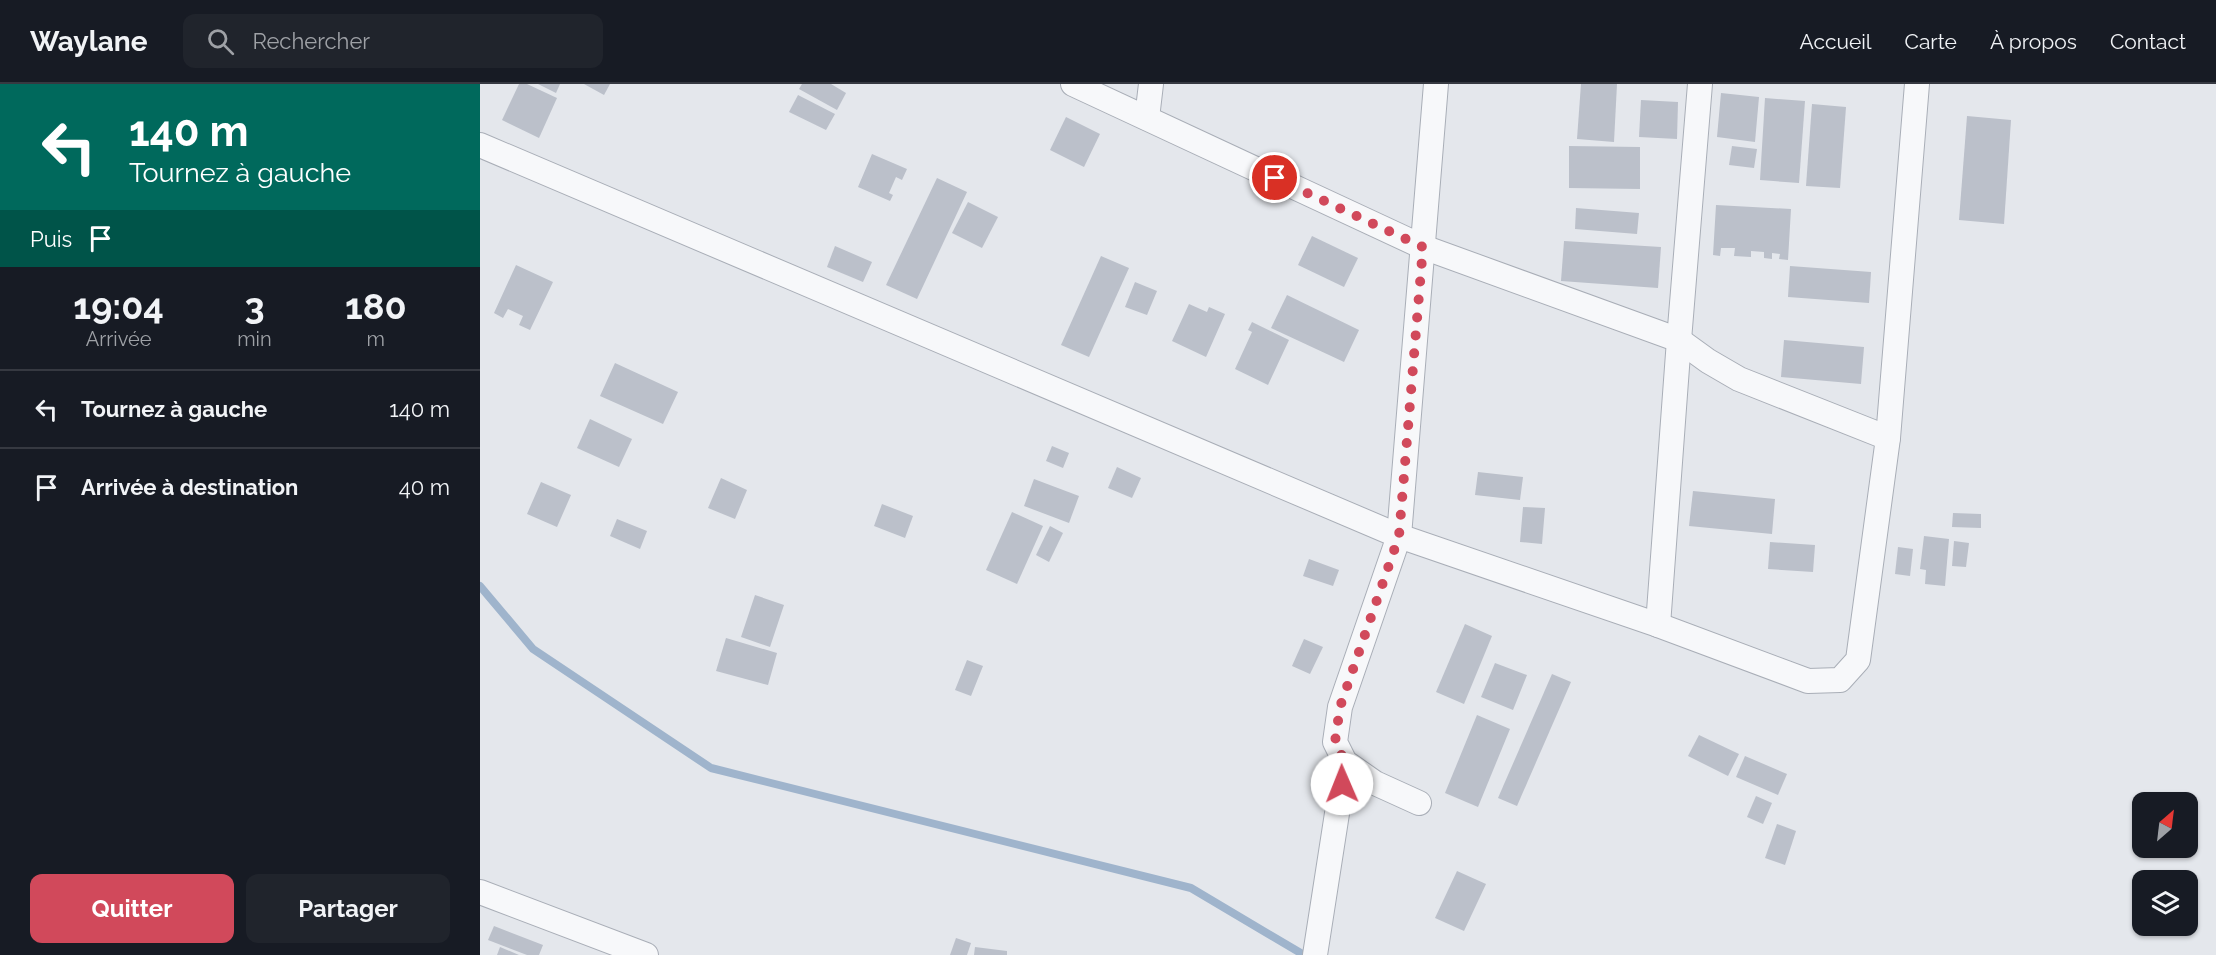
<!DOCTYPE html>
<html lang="fr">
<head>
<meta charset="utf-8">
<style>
	:root { --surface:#171b24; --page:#20242c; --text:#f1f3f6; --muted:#9ea1a6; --line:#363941; --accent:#d1495b }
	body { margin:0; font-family:Raleway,sans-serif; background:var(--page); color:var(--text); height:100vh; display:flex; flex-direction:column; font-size:22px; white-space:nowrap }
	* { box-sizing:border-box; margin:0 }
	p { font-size:20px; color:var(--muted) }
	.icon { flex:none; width:33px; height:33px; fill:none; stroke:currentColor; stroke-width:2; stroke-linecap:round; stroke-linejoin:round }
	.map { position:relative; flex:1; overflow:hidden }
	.panel { display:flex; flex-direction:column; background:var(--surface); width:480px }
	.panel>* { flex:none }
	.hud { background:#00695c; color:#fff; overflow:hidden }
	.needle { width:39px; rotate:28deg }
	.fabs { position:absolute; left:1652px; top:708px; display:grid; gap:12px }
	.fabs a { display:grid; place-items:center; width:66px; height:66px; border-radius:12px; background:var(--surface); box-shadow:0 2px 4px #0004; font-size:30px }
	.pin { position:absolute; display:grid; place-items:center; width:51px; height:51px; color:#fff; margin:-26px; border:3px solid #fff; border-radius:50%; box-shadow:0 2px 6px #0007 }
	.me { position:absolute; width:66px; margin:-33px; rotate:359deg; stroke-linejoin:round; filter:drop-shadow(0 0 4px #0008) }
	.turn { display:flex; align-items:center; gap:21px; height:126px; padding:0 30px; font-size:27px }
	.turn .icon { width:78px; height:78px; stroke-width:2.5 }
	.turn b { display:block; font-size:42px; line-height:51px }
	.then { display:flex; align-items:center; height:57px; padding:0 30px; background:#0003; gap:12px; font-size:22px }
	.eta { display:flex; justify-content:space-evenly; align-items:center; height:102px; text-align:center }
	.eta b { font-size:36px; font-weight:700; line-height:42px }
	.cta { display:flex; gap:12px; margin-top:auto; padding:12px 30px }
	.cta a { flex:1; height:69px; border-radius:12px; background:var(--accent); color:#fff; font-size:24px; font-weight:700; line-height:69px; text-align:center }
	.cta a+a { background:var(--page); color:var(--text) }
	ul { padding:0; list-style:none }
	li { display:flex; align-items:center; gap:18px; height:78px; padding:0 30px; border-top:2px solid var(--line) }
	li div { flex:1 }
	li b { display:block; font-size:22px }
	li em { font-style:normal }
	header { display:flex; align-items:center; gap:36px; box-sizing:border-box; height:84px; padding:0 30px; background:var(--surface); border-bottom:2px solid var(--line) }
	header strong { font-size:28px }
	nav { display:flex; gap:33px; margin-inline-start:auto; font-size:21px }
	.search { width:420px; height:54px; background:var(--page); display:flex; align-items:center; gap:15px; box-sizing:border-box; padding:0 21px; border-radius:12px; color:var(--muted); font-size:22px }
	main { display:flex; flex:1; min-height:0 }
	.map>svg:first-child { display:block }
</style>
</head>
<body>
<header>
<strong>Waylane</strong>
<div class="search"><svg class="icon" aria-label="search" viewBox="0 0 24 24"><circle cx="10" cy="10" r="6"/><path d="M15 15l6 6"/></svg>Rechercher</div>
<nav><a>Accueil</a><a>Carte</a><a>À propos</a><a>Contact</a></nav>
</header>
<main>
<section class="panel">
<div class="hud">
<div class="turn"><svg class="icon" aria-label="left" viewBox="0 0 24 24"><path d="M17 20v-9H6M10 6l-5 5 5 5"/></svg><div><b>140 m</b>Tournez à gauche</div></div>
<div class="then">Puis<svg class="icon" aria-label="arrive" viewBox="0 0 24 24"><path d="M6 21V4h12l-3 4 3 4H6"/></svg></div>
</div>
<div class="eta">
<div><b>19:04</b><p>Arrivée</p></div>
<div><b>3</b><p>min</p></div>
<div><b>180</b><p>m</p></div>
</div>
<ul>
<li><svg class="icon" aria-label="left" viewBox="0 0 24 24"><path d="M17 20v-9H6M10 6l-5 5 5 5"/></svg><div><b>Tournez à gauche</b></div><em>140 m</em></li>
<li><svg class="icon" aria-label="arrive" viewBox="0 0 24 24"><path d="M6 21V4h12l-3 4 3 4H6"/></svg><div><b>Arrivée à destination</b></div><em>40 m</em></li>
</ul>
<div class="cta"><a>Quitter</a><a>Partager</a></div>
</section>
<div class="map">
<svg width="1736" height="871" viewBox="0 0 1736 871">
	<rect width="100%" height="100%" fill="#e4e7ec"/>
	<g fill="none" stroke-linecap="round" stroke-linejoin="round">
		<!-- stream -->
		<path stroke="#9fb4cc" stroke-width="8" d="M0 502 53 565 231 684 711 804 824 871"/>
	</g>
	<!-- building -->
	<g fill="#bbc0ca">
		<path d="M39 0H47L77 14 59 54 22 36Z"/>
		<path d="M58 0H80L76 9Z"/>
		<path d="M104 0H130L124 11Z"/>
		<path d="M322 0H351L366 9 357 26 319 5Z"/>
		<path d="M1101 0H1137L1134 58 1097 55Z"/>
		<path d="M1241 9 1279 13 1275 58 1237 53Z"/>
		<path d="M318 11 355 30 346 46 309 28Z"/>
		<path d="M1285 14 1325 17 1319 99 1280 96Z"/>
		<path d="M1161 16 1198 18 1197 55 1159 53Z"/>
		<path d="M1332 20 1366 23 1360 104 1326 102Z"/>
		<path d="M1487 32 1531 36 1524 140 1479 136Z"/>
		<path d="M586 33 620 50 604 83 570 66Z"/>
		<path d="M1089 62 1160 63V105L1089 104Z"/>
		<path d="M1252 62 1277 65 1274 84 1249 81Z"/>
		<path d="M392 70 427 85 422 96 416 93 409 109 413 111 410 117 378 103Z"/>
		<path d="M457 94 487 108 437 215 406 201Z"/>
		<path d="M488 118 518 133 502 164 472 149Z"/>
		<path d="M1236 121 1311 125 1308 176 1299 175 1300 170 1292 169V175L1284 174V168L1271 167V173L1254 172 1255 164H1241L1240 172 1233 171Z"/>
		<path d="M1096 124 1159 129 1157 150 1095 145Z"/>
		<path d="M832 152 878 174 864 203 818 181Z"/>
		<path d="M1084 157 1181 163 1178 204 1081 197Z"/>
		<path d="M355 162 392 178 383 198 347 183Z"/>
		<path d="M621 172 649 184 609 273 581 261Z"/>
		<path d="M36 181 73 198 50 246 39 241 43 232 28 225 23 234 14 229Z"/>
		<path d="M1310 182 1391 188 1389 219 1308 213Z"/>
		<path d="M655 198 677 207 667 231 645 223Z"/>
		<path d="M807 211 879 246 864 278 791 244Z"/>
		<path d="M709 220 727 228 729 223 745 230 726 273 692 257Z"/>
		<path d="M772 238 809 256 788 301 755 285 772 248 768 246Z"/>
		<path d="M1304 256 1384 263 1381 300 1301 293Z"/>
		<path d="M135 279 198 308 183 340 120 312Z"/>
		<path d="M110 335 152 355 139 383 97 364Z"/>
		<path d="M572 362 589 369 583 384 566 377Z"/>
		<path d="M637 383 661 394 652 414 628 404Z"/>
		<path d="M998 388 1043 393 1040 416 995 411Z"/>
		<path d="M241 394 267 406 255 435 228 424Z"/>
		<path d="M554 395 599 412 589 439 544 422Z"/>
		<path d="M61 398 91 411 77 443 47 430Z"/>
		<path d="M1213 407 1295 415 1292 450 1209 442Z"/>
		<path d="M402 420 433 432 425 454 394 442Z"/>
		<path d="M1043 423 1065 424 1062 460 1040 458Z"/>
		<path d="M532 428 563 442 537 500 506 486Z"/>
		<path d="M1473 429 1501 430V444L1472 443Z"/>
		<path d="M137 435 167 447 160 465 130 452Z"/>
		<path d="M570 442 583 449 569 478 556 471Z"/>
		<path d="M1444 452 1469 455 1465 502 1445 500 1446 486 1440 485Z"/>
		<path d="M1474 457 1489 459 1486 483 1472 482Z"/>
		<path d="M1290 458 1335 461 1333 488 1288 485Z"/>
		<path d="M1418 463 1433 465 1430 492 1415 490Z"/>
		<path d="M829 475 859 486 853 502 823 492Z"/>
		<path d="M275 511 304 521 290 563 261 553Z"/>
		<path d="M985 540 1012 552 984 620 956 608Z"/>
		<path d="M246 554 297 569 288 601 236 587Z"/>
		<path d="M824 555 843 563 830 590 812 582Z"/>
		<path d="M487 576 503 582 491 612 475 606Z"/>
		<path d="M1015 579 1047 591 1033 626 1001 613Z"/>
		<path d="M1072 590 1091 598 1037 722 1018 714Z"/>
		<path d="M997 631 1030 645 998 723 965 709Z"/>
		<path d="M1219 651 1259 670 1248 692 1208 672Z"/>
		<path d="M1265 672 1307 690 1298 711 1256 693Z"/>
		<path d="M1276 712 1292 719 1283 740 1267 733Z"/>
		<path d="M1297 740 1316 747 1305 781 1285 774Z"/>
		<path d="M977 787 1006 800 984 847 955 834Z"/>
		<path d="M14 842 63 861 59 871H47L8 856Z"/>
		<path d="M476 854 491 859 487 871H470Z"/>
		<path d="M20 863 39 871H17Z"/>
		<path d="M495 863 527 867V871H494Z"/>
	</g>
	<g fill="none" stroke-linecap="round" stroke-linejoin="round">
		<defs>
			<g id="street">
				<path d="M593 0 943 163 1199 256 1228 277 1259 295 1408 354"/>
				<path d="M667 34 671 0"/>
				<path d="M0 61 919 452 1178 541 1328 597 1360 596 1378 576 1408 354 1437 0"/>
				<path d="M1178 541 1199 256 1220 0"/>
				<path d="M939 719 895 699 865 678 855 658 860 623 919 452 956 0"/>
				<path d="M0 808 166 871"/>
				<path d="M835 871 865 678"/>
			</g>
		</defs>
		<!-- street casing -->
		<use href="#street" stroke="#a9aeb7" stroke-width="26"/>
		<!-- street -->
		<use href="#street" stroke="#f7f8fa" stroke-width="24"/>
	</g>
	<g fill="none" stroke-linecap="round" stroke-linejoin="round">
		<!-- route -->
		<path stroke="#d1495b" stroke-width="10" stroke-dasharray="0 18" d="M795 94 943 163 919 452 860 623 855 658 865 678 862 700"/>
	</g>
</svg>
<div class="fabs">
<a><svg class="needle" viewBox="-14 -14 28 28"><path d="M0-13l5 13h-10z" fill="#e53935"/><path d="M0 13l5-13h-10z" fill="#9ea1a6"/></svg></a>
<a><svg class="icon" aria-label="layers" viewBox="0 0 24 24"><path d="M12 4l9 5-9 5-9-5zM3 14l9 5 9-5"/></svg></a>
</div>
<div class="pin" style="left:795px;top:94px;background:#d93025"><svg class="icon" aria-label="arrive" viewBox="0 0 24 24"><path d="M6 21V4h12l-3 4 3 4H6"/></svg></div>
<svg class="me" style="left:862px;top:700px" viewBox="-20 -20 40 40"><circle r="19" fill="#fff"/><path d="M0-13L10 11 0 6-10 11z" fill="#d1495b"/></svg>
</div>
</main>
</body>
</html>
